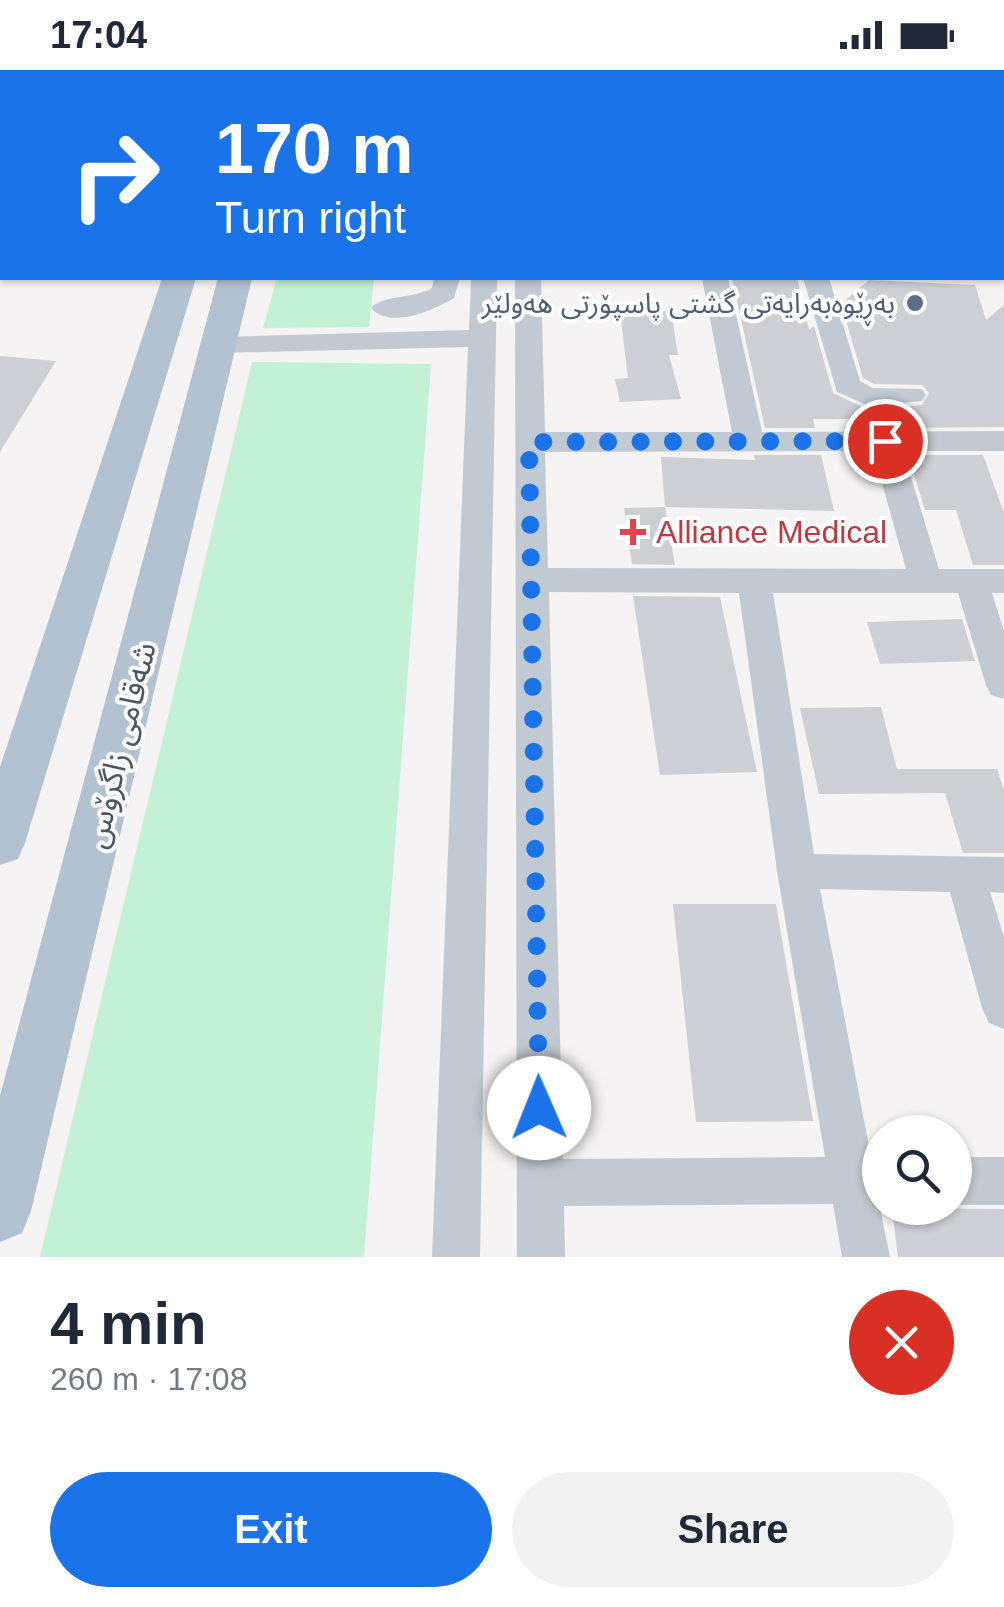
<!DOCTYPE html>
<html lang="en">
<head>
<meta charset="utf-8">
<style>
	:root { --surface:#fff; --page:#f2f2f3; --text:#1f2937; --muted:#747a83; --accent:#1a73e8 }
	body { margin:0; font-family:Arial,"Noto Sans Arabic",sans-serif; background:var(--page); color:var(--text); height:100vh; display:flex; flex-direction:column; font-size:38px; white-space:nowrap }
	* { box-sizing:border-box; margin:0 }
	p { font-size:32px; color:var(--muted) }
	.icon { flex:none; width:55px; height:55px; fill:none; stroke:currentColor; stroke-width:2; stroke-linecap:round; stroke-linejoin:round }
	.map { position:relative; height:1187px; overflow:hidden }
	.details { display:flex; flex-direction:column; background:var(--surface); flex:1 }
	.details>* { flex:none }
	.banner { position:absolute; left:0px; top:0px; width:1005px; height:210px; box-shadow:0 2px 8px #0004; background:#1a73e8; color:#fff; overflow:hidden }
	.fabs { position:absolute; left:862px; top:1045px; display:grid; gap:20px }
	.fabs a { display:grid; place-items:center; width:110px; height:110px; border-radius:50%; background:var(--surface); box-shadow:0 2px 8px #0004; font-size:50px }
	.pin { position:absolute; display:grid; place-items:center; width:85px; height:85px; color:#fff; margin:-42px; border:5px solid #fff; border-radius:50%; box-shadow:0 2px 10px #0007 }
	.me { position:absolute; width:110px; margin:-55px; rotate:359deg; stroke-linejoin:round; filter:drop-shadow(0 0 8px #0008) }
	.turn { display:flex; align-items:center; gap:35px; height:210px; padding:0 50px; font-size:45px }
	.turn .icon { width:130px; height:130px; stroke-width:2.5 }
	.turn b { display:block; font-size:70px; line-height:85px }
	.round { display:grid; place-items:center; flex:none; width:105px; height:105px; border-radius:52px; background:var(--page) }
	.summary { display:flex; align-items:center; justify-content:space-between; height:170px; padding:0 50px }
	h1 { font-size:60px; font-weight:800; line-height:75px }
	.primary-button { display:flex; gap:20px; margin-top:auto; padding:20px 50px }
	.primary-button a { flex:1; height:115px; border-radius:60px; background:var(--accent); color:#fff; font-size:40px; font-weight:800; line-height:115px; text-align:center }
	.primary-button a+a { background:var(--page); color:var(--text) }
	.status { display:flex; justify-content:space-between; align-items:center; height:70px; padding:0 50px; background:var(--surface); direction:ltr }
	.status svg { height:28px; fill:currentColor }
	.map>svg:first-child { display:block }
</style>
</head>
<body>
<div class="status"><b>17:04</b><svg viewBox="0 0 49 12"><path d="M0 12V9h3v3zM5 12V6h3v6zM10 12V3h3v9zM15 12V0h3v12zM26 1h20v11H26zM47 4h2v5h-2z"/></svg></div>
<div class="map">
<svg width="1004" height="1187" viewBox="0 0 1004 1187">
	<rect width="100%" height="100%" fill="#f5f3f3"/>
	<!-- green -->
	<g fill="#c3f1d5">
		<path d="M277 208H374L369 257 263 258Z"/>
		<path d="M252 292 431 294 364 1187H40Z"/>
	</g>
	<!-- building -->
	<g fill="#cdcfd5">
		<path d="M732 208H797L809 260 814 256 833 323 869 340 922 335 929 323 922 315 874 314 863 308 841 234 869 210 975 215 986 250 1004 235V357L893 358 865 354 864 349H813L815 358H765Z"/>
		<path d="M671 241 678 285H669L681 329 620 332 615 309 628 308 620 242Z"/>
		<path d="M0 286 56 291 0 382Z"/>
		<path d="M754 385H821L834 441 665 437 661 387 755 390Z"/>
		<path d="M908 385H983L1004 443V495H973L956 440H925Z"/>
		<path d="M665 437 675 495 632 494 624 438Z"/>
		<path d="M633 526 720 527 757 702 660 705Z"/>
		<path d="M962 549 975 591 880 594 867 552Z"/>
		<path d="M881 637 897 699H997L1004 720V783H963L945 723 819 724 800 638Z"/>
		<path d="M673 834H776L813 1051 696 1052Z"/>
		<path d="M892 1138 1004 1139V1187H898Z"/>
	</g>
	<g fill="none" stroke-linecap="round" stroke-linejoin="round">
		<!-- minor -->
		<g fill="#c1cad2" fill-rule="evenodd">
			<path d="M816 0H839L841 2H818Z"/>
			<rect x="1002" y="156" width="2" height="14"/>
			<path d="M434 208H460L454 228C434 240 390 260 371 238 382 225 413 229 432 218Z"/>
			<path d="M471 208H497L480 1187H432L468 277 219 283 205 275 219 267 469 260Z"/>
			<path d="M515 208H541L545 362H732L702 208H728L762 362 1004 361V381H903L939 499H1004V523H992L1004 561V629L991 625 986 615 958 523H773L814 784 1004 787V823L990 822 1004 867V959L989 953 982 938 950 822 820 819 871 1087 880 1086V1138L890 1187H842L833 1134 564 1136 565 1187H517ZM873 381 906 499 548 498 545 382ZM549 522 739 523 777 801 825 1087 563 1089Z"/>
			<path d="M803 208H829L860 311 873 318 922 319 926 325 922 331 869 336 837 322Z"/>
			<rect x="955" y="1087" width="49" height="48"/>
		</g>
		<!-- major -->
		<g fill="#b3c2d1" fill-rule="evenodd">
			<path d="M162 208H196L25 773 18 789 0 795V697Z"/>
			<path d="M218 208H252L31 1141 22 1163 0 1172V1026Z"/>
		</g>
		<!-- highway -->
		<g fill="#8ba5c1" fill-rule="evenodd">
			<path d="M0 0H15L17 2H2L0 14Z"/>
			<path d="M262 0H325L326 2H264Z"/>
			<path d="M354 0H392L393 2H356Z"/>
			<rect x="1002" y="27" width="2" height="20"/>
		</g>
	</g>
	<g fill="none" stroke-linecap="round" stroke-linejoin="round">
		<!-- route -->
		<path stroke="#1a73e8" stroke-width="18" stroke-dasharray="0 32.4" d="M539 1038 529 372 885 371"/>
	</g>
	<!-- markers -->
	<circle fill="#5c6f8a" stroke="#fff" stroke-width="4" cx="915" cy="233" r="10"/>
	<path fill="#e0444e" stroke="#fff" stroke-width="4" d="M628 447h10v10h10v10h-10v10h-10v-10h-10v-10h10z"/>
	<g text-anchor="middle" stroke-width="8" stroke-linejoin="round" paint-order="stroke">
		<!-- far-service labels -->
		<g font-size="28" fill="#4e5e75" stroke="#fff" text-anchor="end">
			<text x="895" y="243">بەڕێوەبەرایەتی گشتی پاسپۆرتی هەولێر</text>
		</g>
		<!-- health labels -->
		<g font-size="32" fill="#be3a42" stroke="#fff" text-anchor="start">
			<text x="656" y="473">Alliance Medical</text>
		</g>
		<!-- street labels -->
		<g font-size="32" fill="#4a5661" stroke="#fff">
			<text transform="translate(120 675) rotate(-76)" y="11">شەقامی زاگرۆس</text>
		</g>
	</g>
</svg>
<div class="fabs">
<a><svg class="icon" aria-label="search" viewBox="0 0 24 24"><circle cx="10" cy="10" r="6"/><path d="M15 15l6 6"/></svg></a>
</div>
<div class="pin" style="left:885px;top:371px;background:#d93025"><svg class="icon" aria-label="arrive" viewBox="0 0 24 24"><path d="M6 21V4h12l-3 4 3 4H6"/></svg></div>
<svg class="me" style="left:539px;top:1038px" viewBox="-20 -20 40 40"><circle r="19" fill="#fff"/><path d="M0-13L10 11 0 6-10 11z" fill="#1a73e8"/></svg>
<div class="banner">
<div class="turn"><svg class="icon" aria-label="right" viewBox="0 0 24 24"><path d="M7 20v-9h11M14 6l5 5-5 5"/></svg><div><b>170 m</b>Turn right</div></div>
</div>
</div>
<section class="details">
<div class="summary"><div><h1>4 min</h1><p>260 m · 17:08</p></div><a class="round" style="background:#d93025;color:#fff"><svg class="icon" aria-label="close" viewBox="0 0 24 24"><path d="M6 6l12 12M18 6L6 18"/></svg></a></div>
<div class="primary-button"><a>Exit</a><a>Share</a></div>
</section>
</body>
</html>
